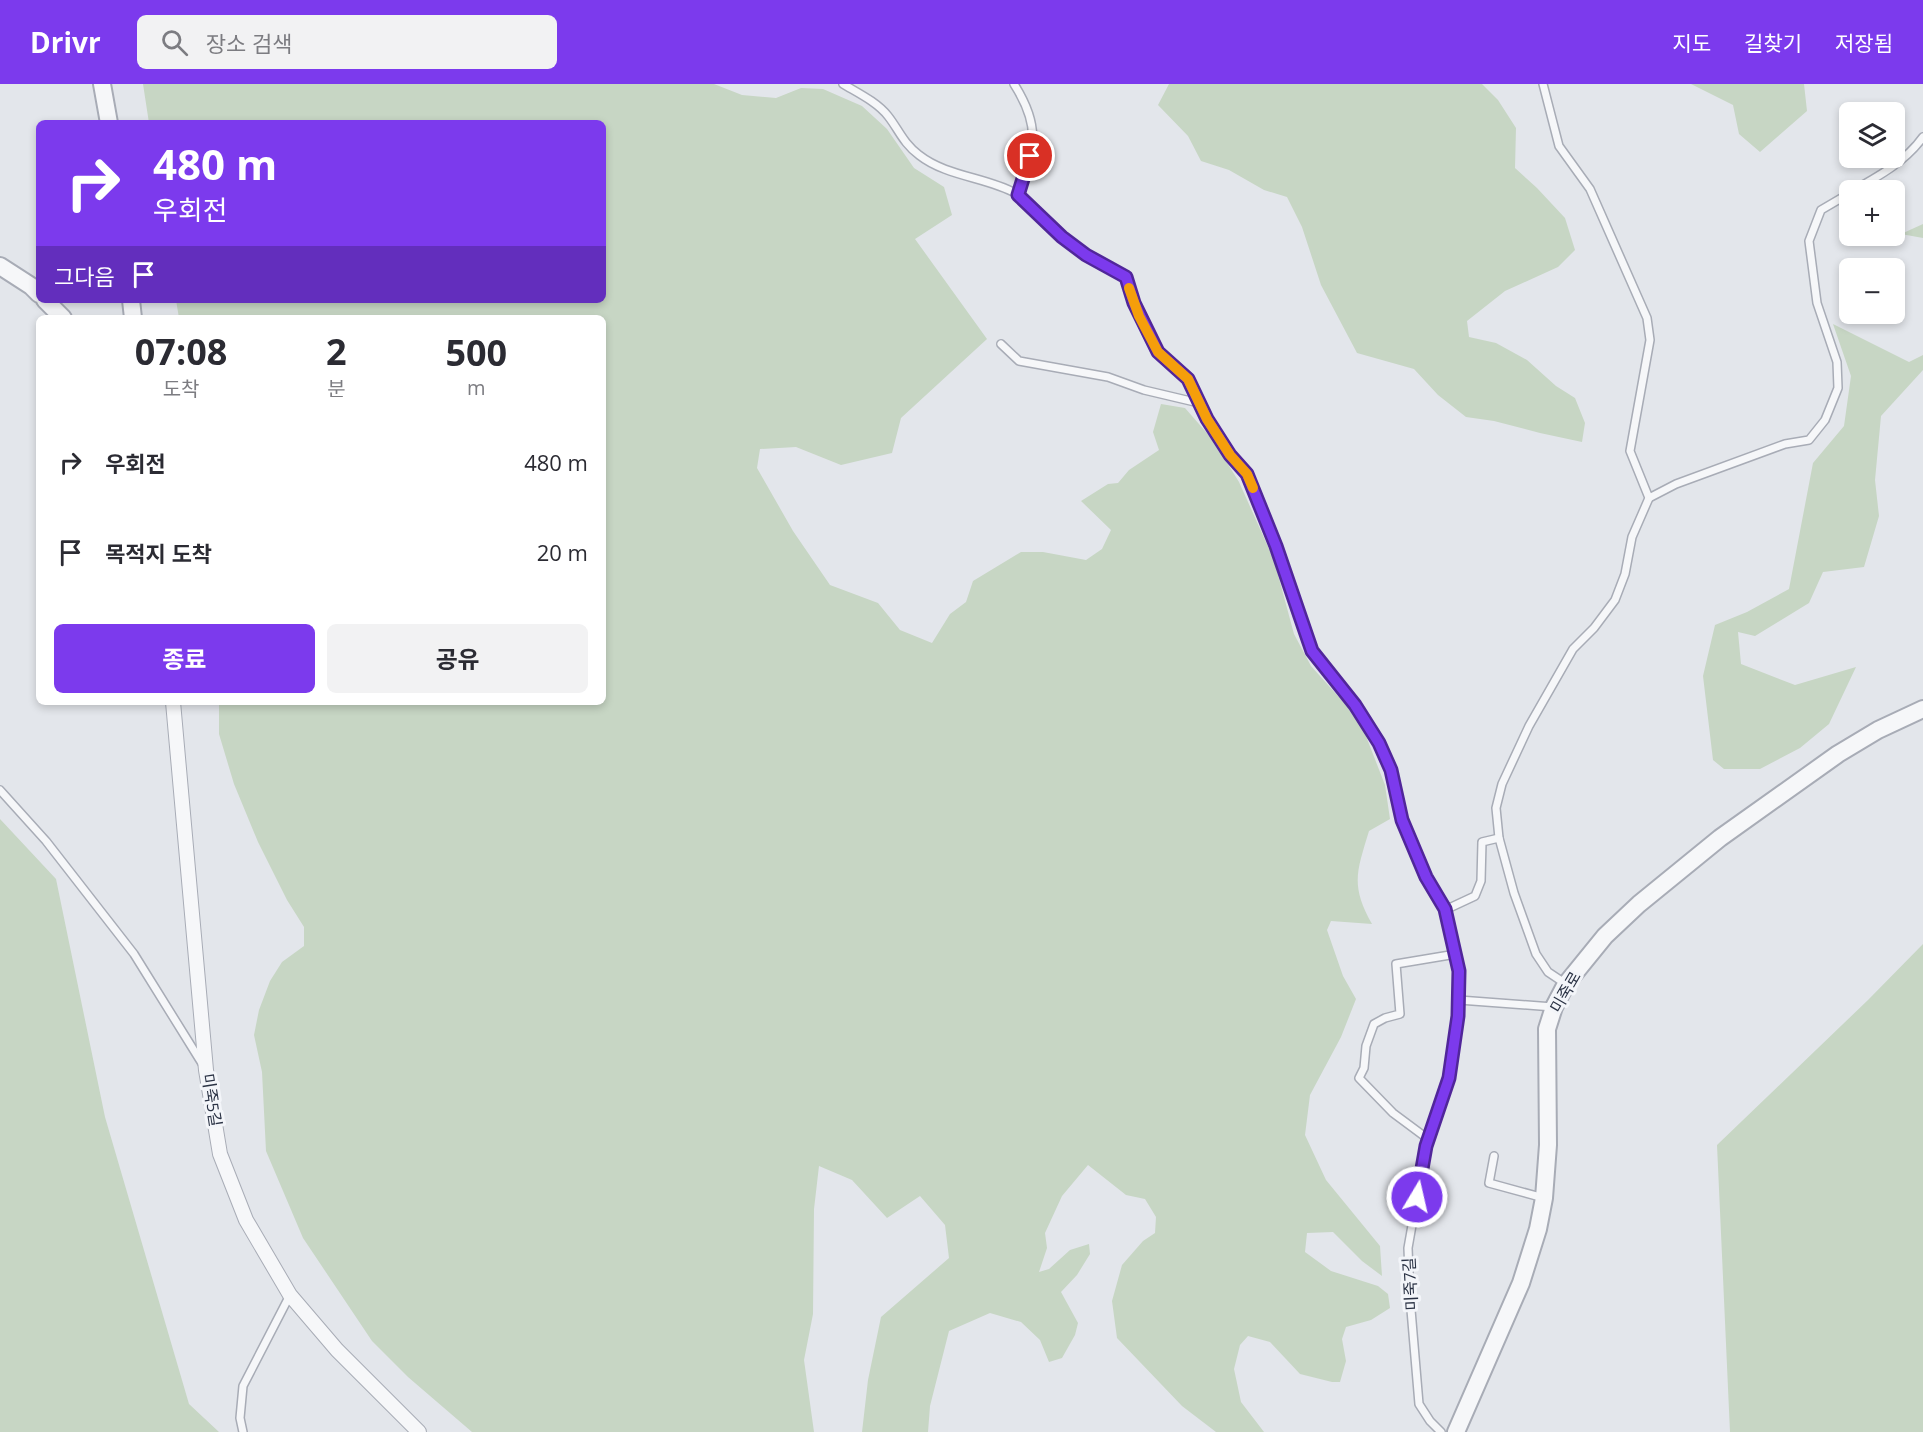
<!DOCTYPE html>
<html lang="ko">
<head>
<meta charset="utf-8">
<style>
	:root { --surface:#fff; --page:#f2f2f3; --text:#2b2b33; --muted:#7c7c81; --accent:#7c3aed }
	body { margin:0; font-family:"Open Sans","Noto Sans KR",sans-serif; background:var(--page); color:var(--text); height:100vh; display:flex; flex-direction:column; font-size:22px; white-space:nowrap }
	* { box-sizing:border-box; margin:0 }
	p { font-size:20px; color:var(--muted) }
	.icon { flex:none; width:33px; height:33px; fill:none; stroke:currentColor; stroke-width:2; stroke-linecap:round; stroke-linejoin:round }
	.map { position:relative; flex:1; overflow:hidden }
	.side { position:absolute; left:36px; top:231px; width:570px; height:390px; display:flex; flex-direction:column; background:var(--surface); border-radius:9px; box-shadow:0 3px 9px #0003 }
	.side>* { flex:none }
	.hud { position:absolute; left:36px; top:36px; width:570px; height:183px; border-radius:9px; box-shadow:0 3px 9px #0003; background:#7c3aed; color:#fff; overflow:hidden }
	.controls { position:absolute; left:1839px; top:18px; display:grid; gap:12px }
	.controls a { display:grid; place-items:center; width:66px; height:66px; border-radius:9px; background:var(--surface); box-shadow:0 3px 9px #0003; font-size:30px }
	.pin { position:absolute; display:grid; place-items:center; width:51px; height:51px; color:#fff; margin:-26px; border:3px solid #fff; border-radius:50%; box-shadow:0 2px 6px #0007 }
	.me { position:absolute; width:66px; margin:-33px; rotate:9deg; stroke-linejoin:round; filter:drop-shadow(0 0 4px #0008) }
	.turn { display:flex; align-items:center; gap:21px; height:126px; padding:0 18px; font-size:27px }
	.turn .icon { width:78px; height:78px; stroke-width:2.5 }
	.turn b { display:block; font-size:42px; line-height:51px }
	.then { display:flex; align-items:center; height:57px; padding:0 18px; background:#0003; gap:12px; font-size:22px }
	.eta { display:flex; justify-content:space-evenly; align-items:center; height:102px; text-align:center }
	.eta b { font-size:36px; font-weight:700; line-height:42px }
	.button { display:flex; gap:12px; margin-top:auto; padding:12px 18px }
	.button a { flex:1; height:69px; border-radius:9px; background:var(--accent); color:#fff; font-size:24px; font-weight:700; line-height:69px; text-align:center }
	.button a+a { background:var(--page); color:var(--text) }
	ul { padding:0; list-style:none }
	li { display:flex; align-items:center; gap:18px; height:90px; padding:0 18px }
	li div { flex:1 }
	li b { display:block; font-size:22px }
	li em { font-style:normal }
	header { display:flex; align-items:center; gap:36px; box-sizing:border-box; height:84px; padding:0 30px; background:var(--accent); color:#fff }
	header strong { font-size:28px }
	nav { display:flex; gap:33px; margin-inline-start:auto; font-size:21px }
	.search { width:420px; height:54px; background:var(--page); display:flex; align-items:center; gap:15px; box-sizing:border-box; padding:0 21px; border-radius:9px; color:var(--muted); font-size:22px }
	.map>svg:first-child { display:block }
</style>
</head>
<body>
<header>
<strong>Drivr</strong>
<div class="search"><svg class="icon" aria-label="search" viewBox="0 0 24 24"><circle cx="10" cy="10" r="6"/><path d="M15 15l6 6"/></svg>장소 검색</div>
<nav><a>지도</a><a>길찾기</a><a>저장됨</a></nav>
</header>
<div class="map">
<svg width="1923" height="1348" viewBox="0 0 1923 1348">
	<rect width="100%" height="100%" fill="#e3e6eb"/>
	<!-- green -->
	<g fill="#c7d6c4">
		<path d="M143 0H714L742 11 776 14 801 4 823 5 862 22 887 45 914 84 944 103 952 131 915 155 987 255 901 334 892 369 841 381 796 363 760 365 757 384 793 447 830 501 878 519 900 546 932 559 950 530 966 518 973 497 1021 468H1043L1086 476 1102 465 1111 446 1081 417 1108 400 1118 399 1129 386 1159 366 1153 348 1161 320 1185 324 1213 356 1239 398 1274 476 1294 550 1311 582 1346 621 1364 647 1385 701 1390 735 1369 747C1357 787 1350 801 1372 840L1331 837 1327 846 1343 892 1356 915 1341 953 1310 1011 1305 1051 1326 1096 1380 1162 1382 1192 1362 1177 1333 1148 1307 1149 1305 1168 1331 1187 1378 1202 1388 1210 1390 1224 1371 1236 1346 1243 1342 1255 1346 1277 1340 1298H1332L1300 1290 1270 1258 1248 1252 1240 1261 1234 1285 1241 1318 1264 1348H1216L1182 1322 1117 1254 1112 1217 1122 1181 1143 1157 1155 1149 1156 1133 1145 1115 1126 1111 1088 1081 1062 1112 1045 1149 1047 1164 1039 1188 1049 1185 1070 1166 1089 1160 1090 1170 1077 1191 1061 1208 1078 1239 1075 1251 1062 1274 1049 1278 1040 1256 1021 1238 990 1229 949 1247 930 1322 928 1348H862L868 1296 881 1233 949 1174 945 1141 920 1112 887 1134 852 1096 819 1082 814 1125 813 1230 804 1276 814 1348H472L408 1293 372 1257 303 1154 266 1067 262 988 254 951 259 926 270 897 282 878 304 862V843L287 816 258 758 234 700 219 650V618H603V234H179L176 216H603V39H149Z"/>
		<path d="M1169 0H1482L1498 16 1516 44 1515 84 1537 104 1565 134 1575 166 1558 183 1505 207 1467 237 1469 253 1496 259 1527 276 1556 302 1575 314 1585 339 1582 358 1540 349 1494 337 1466 333 1438 311 1414 285 1357 269 1321 201 1302 143 1287 113 1264 106 1229 86 1201 77 1188 52 1158 21Z"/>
		<path d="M1691 0H1804L1807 27 1760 68 1739 50 1733 21Z"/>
		<path d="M1923 140V154L1901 150Z"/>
		<path d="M1833 240 1909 278 1923 271V286L1881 332 1875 396 1879 432 1864 483 1823 488 1809 519 1755 552 1738 548 1741 580 1795 601 1856 583 1829 640 1800 664 1760 685H1724L1713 676 1703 592 1715 541 1747 528 1789 505 1813 379 1844 342 1851 292Z"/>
		<path d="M0 735 56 795 105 1033 189 1320 219 1348H0Z"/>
		<path d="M1923 860V1348H1730L1717 1061 1868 916Z"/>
	</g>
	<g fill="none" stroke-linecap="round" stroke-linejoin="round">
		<defs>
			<g id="service">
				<path d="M843 0C858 9 877 18 888 32 899 46 903 59 919 71 947 93 987 93 1017 110 1035 121 1048 142 1064 155 1083 170 1105 180 1126 193L1134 219 1158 268 1188 295 1207 335 1230 371 1247 390 1276 462 1301 540 1312 567 1355 621 1379 659 1391 686 1402 736 1426 793 1445 826 1452 849 1459 887V932L1449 994 1426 1062 1408 1164 1410 1214 1419 1320 1430 1337 1441 1348"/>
				<path d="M1014 0C1042 44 1034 64 1019 111"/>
				<path d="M1543 0 1559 62 1590 105 1647 234 1650 256 1630 367 1649 414 1632 453 1625 490 1615 516 1594 544 1573 565 1529 642 1502 700 1496 724 1499 754 1514 809 1536 870 1548 888 1566 900"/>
				<path d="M1854 106C1879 92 1906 77 1923 53"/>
				<path d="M1001 260 1019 277 1108 293 1144 306 1199 319"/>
				<path d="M1649 414 1676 400 1785 360 1809 356 1825 336 1838 304 1837 278 1817 219 1809 157 1821 126 1850 109"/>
				<path d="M0 706 46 757 134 870 203 981"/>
				<path d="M1445 826 1475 812 1481 797 1482 758 1499 754"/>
				<path d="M1459 916 1553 923"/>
				<path d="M1428 1055 1393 1029 1359 994 1364 984 1366 962 1374 940 1385 934 1400 930 1396 880 1456 870"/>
				<path d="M1494 1072 1489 1099 1544 1114"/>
				<path d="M243 1348 240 1334 243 1302 290 1211"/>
			</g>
			<path id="minor" d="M173 618 206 986 220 1070 246 1136 290 1211 337 1266 419 1348"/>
			<g id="tertiary">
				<path d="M102 0 109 39"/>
				<path d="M0 182 31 202 39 210"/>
				<path d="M45 216 63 234"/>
				<path d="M131 216 133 234"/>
				<path d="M1456 1348 1521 1199 1538 1145 1544 1114 1548 1061 1547 945 1554 923 1566 900 1605 852 1639 820 1720 754 1838 670 1878 646 1923 625"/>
			</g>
		</defs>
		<!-- service casing -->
		<use href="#service" stroke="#a8acb6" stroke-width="10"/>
		<!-- minor casing -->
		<use href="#minor" stroke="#a8acb6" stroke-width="16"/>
		<!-- tertiary casing -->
		<use href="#tertiary" stroke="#a8acb6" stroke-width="20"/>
		<!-- service -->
		<use href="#service" stroke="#f6f7f9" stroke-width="7"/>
		<!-- minor -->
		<use href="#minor" stroke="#f6f7f9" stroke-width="14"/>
		<!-- tertiary -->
		<use href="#tertiary" stroke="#f6f7f9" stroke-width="16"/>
	</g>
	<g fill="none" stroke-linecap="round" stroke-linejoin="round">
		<defs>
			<path id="route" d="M1030 72 1018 111 1062 153 1086 171 1126 193 1134 219 1158 268 1188 295 1207 335 1230 371 1247 390 1276 462 1312 567 1355 621 1379 659 1391 686 1402 736 1426 793 1445 825 1459 887 1458 932 1449 994 1426 1062 1417 1113"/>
		</defs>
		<!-- route casing -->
		<use href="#route" stroke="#51269a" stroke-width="15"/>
		<!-- route -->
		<use href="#route" stroke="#7c3aed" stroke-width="10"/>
		<!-- slow -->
		<path stroke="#f59e0b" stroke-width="10" d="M1129 204 1139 232 1158 268 1188 295 1207 335 1230 371 1247 390 1253 404"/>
	</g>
	<g text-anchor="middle" stroke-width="6" stroke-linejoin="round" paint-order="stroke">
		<!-- street labels -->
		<g font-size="16" fill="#2a3244" stroke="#f3f5f9">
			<text transform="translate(1565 908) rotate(-60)" y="6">미죽로</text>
			<text transform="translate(212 1016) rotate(81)" y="6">미죽5길</text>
			<text transform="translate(1410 1200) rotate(-93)" y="6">미죽7길</text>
		</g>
	</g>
</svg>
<div class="controls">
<a><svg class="icon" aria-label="layers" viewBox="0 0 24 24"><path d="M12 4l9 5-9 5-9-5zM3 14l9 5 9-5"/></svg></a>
<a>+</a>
<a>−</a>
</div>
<div class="pin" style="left:1030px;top:72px;background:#d93025"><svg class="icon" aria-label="arrive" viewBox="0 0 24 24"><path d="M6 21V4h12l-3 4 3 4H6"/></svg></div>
<svg class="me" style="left:1417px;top:1113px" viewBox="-20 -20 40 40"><circle r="17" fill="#7c3aed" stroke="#fff" stroke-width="3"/><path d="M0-11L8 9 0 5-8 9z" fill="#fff"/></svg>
<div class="hud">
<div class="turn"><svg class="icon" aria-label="right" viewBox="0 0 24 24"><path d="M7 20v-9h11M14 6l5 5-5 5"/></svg><div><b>480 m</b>우회전</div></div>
<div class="then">그다음<svg class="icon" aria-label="arrive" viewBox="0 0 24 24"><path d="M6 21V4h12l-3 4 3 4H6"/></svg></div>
</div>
<section class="side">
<div class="eta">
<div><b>07:08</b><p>도착</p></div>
<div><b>2</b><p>분</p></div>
<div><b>500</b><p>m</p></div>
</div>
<ul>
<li><svg class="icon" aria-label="right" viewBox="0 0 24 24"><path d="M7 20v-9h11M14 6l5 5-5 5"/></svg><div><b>우회전</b></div><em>480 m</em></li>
<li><svg class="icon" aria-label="arrive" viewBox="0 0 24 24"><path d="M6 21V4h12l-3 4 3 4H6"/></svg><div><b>목적지 도착</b></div><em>20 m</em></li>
</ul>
<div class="button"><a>종료</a><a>공유</a></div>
</section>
</div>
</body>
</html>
